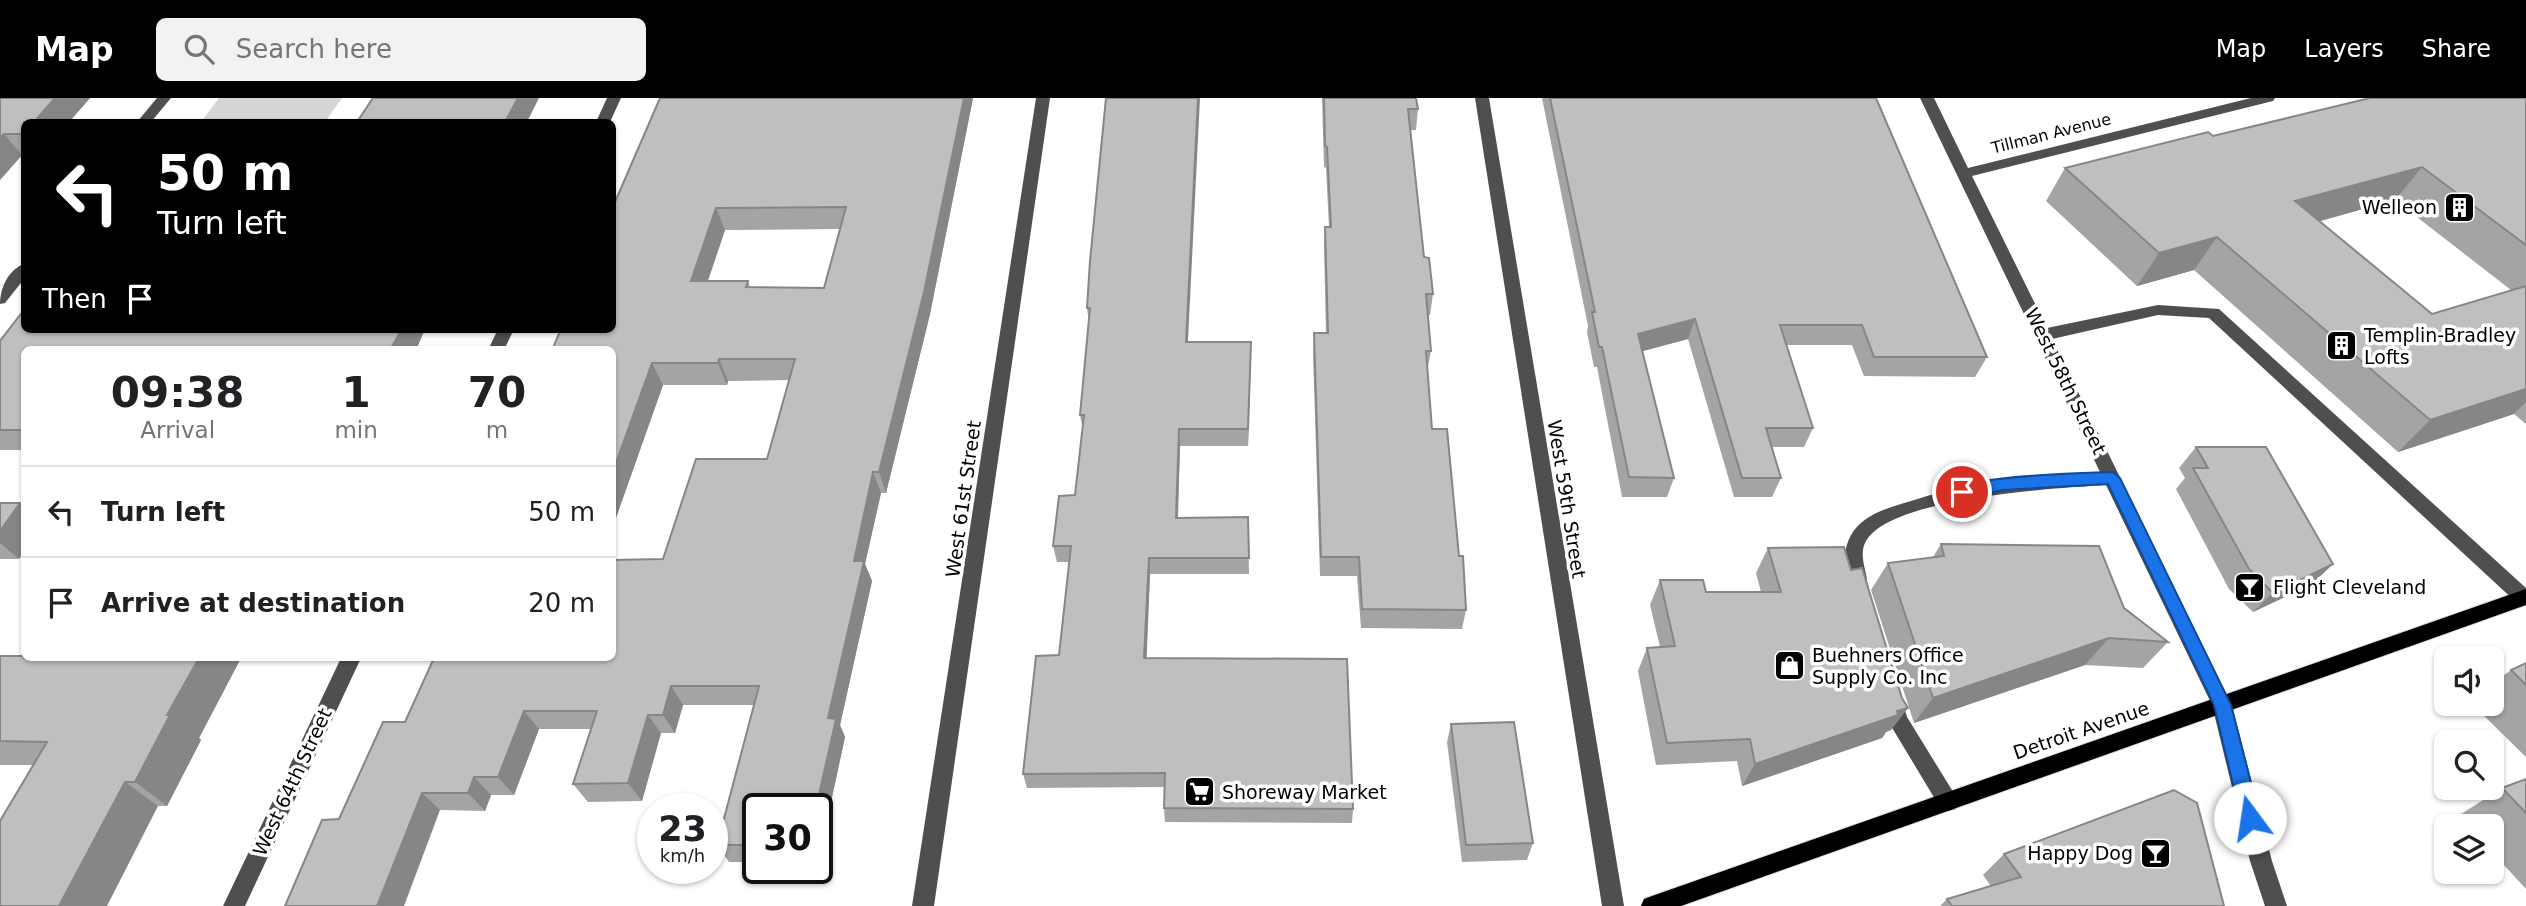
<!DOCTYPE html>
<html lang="en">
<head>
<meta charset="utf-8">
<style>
	:root { --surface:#fff; --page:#f2f2f2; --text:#202124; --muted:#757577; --line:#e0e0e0; --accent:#000 }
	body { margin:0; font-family:"DejaVu Sans",sans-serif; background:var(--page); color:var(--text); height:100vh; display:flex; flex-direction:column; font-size:26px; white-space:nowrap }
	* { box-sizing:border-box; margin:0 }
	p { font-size:23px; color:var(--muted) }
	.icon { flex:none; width:38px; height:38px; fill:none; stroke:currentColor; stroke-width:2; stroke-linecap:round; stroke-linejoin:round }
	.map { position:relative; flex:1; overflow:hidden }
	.details { position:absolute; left:21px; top:248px; width:595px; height:315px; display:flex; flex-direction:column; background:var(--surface); border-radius:10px; box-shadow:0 2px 5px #0004 }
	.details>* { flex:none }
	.top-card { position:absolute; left:21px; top:21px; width:595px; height:214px; border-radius:10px; box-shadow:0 2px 5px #0004; background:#000; color:#fff; overflow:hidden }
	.controls { position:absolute; left:2434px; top:548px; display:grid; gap:14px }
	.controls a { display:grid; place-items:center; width:70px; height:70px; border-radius:10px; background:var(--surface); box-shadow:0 2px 5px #0004; font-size:35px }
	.speed { position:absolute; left:637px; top:695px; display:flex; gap:14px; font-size:35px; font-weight:700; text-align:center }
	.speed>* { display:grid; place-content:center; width:91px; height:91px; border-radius:50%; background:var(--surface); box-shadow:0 2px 5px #0004; line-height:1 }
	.speed small { font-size:18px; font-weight:400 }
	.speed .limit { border:4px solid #111; border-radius:10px; background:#fff; color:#111 }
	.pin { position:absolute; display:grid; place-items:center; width:60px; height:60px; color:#fff; margin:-30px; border:4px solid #fff; border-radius:50%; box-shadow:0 2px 7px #0007 }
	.me { position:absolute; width:77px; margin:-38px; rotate:346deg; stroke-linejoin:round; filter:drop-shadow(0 0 5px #0008) }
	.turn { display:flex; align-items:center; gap:24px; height:147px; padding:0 21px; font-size:32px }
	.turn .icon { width:91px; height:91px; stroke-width:2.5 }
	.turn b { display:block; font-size:49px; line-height:60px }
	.then { display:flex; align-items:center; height:66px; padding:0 21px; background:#0003; gap:14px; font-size:26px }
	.eta { display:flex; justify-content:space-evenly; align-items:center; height:119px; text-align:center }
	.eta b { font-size:42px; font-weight:700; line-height:49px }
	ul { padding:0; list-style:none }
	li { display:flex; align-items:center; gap:21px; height:91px; padding:0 21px; border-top:2px solid var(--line) }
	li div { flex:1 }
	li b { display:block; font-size:26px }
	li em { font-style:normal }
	header { display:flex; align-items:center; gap:42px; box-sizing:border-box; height:98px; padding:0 35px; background:var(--accent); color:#fff }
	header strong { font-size:33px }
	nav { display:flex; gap:38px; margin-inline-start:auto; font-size:24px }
	.search { width:490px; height:63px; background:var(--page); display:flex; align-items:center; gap:18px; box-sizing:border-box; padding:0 24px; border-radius:10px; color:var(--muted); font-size:26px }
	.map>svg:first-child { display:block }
</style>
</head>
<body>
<header>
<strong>Map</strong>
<div class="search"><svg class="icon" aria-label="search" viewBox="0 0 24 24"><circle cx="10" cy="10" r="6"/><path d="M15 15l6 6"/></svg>Search here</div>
<nav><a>Map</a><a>Layers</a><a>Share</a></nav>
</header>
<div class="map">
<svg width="2526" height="808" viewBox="0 0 2526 808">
	<rect width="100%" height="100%" fill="#fff"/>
	<!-- green -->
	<path fill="#d6d6d6" d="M219 0H342L325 24H201Z"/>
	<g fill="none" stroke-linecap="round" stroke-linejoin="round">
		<defs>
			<path id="major" d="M2526 491V507L1681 808H1641L1644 801 1652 798Z"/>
		</defs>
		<!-- major casing -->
		<use href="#major" stroke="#dbdbdb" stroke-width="2"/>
		<!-- minor -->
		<g fill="#4f4f4f" fill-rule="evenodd">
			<path d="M157 0H171L151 24H137Z"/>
			<path d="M607 0H621L610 24H596Z"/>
			<path d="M1036 0H1050L934 808H912Z"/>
			<path d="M1475 0H1489L1624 808H1602Z"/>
			<path d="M1920 0H1934L1968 70 2251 0H2275L2273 3 1972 78 2047 230 2158 207 2219 211 2526 490 2524 508 2517 505 2209 220 2158 217 2052 241 2232 607 2272 763 2287 808H2265L2250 763 2212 607 2106 387C2060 390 1886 399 1865 445 1857 462 1873 482 1865 497L1859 500 1853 497C1841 474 1840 442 1862 424 1875 413 1894 408 1911 403 1973 383 2035 377 2100 374Z"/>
			<path d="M24 166V181L5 205 0 206C0 190 8 172 24 166Z"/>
			<path d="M498 231H514L504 252H488Z"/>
			<path d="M341 560H361L245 808H223Z"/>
			<path d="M1892 591 1899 593 1907 619 1955 697 1958 704 1955 711 1948 713 1941 711 1891 628 1882 599 1885 593Z"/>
		</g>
		<!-- major -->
		<use href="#major" fill="#000" fill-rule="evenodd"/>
	</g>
	<!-- wall -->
	<g fill="#a4a4a4" fill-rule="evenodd">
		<path d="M0 0H90L69 24H24V57H22L0 82Z"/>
		<path d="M660 0H973L930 216 886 395H881L865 466 872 483 840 627 845 639 818 764H817V710H758V764H729L717 747 754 607H683L675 635H661L642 703 588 704 573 686 591 631H539L514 697H491L485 713 440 712 339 721 405 624 663 461 767 361 789 282 728 283 727 287H663L612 431V252ZM840 131 824 190 750 189 748 183H708L725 132Z"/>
		<path d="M1106 0 1188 244H1251L1248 348H1180L1178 420 1248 419 1249 476H1150L1146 560 1353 711 1352 725 1165 724 1164 710 1165 689 1027 690 1023 676 1059 557 1069 464H1057L1053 448 1075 397 1083 332 1080 317 1089 225 1087 210Z"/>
		<path d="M1322 0H1416L1418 11 1416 32H1410L1424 159 1433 196 1430 217H1427L1431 253 1427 273 1432 331 1459 458 1466 512 1462 531 1361 530 1357 478H1320L1313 256 1314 235H1326L1324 149 1325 129H1329L1326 70 1324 69Z"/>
		<path d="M1542 0H1876L1987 259 1975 279 1864 278 1852 247H1786L1813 330 1804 349H1772L1781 380 1772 399H1734L1688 241 1642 253 1674 380 1667 399H1622L1597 269H1594L1587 234 1588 228Z"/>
		<path d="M2526 0V326L2514 316 2398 354 2194 172 2137 188 2046 103 2065 70 2213 38ZM2395 102 2511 192 2432 216 2319 123Z"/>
		<path d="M24 231H425L416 252H24V352H0V243Z"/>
		<path d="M2196 349 2333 466 2312 486 2253 514 2229 491 2176 391 2185 380 2179 370Z"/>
		<path d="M0 405H20L24 409V453L19 461H0Z"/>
		<path d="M1941 446 2124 510 2168 544 2143 570 2085 567 1914 625 1871 492 1888 465 1933 459Z"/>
		<path d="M1768 450 1891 632 1886 634 1882 640 1742 688 1737 663 1656 667 1638 573 1647 550 1660 549 1650 507 1660 482 1706 494H1761L1756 475Z"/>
		<path d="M0 558 24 560H241L199 640 201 642 167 708H158L33 667H0Z"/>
		<path d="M2526 565V659L2472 606H2492V586L2511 572Z"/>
		<path d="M1451 626 1533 745 1527 762 1462 764 1447 644Z"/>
		<path d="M2526 681V791L2492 754V728H2468L2458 718 2502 690Z"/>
		<path d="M2004 756 2224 808H1940L1947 801 1991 788 1983 777Z"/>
	</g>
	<!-- shaded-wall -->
	<g fill="#868686">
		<path d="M55 0H90L69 24H34Z"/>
		<path d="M518 0H539L527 24H505Z"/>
		<path d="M964 0H973L930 216 886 395 879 374Z"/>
		<path d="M1198 0H1200L1187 262 1186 244Z"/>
		<path d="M4 36 22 57 0 82V40Z"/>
		<path d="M2422 69 2395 102 2271 137 2295 103Z"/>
		<path d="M716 110 725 132 700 205 691 183Z"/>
		<path d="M2217 139 2194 172 2137 188 2159 155Z"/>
		<path d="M1695 221 1688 241 1632 256 1638 236Z"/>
		<path d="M402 231H425L416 252H390Z"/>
		<path d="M1251 244V261L1248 348V331Z"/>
		<path d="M719 261 728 283 727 287 718 265Z"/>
		<path d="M652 265 663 287 612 431V376Z"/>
		<path d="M2526 291V304L2514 316 2398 354 2430 322Z"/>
		<path d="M1179 331 1180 348 1177 437 1176 420Z"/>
		<path d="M873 374 881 395 865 466 872 483 840 627 845 639 818 764 817 762V710H816L828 620 854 463Z"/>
		<path d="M20 405 24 409V453L19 461 0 445V433Z"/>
		<path d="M1149 460 1150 476 1146 575 1144 560Z"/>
		<path d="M2333 466 2312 486 2253 514 2273 495Z"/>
		<path d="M2109 540 2085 567 1914 625 1933 600Z"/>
		<path d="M199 560H241L199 640 201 642 167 708 135 684 167 617Z"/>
		<path d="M671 588 683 607 675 635 663 617Z"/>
		<path d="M1908 610 1891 632 1886 634 1882 640 1742 688 1755 666Z"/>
		<path d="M524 613 539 631 514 697 498 679Z"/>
		<path d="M648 617 661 635 642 703 628 685Z"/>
		<path d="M474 679 491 697 485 713 468 695Z"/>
		<path d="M125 684 158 708 107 808H59Z"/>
		<path d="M422 695 440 712 404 808H377Z"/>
	</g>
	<!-- building -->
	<g fill="#bfbfbf" stroke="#868686" stroke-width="2" fill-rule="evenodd">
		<path d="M0 0H55L34 24H24V36H4L0 40Z"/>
		<path d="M373 0H518L505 24H357Z"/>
		<path d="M660 0H964L924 194 879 374H873L854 463H864L828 620 836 621 816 710H758V747H717L759 588H671L663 617H648L628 685 573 686 597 613H524L498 679H474L468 695H422L377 808H285L322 722 339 721 383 624H405L434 560H612V462L663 461 696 361H767L795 261H719L718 265H652L612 376V252H552L561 231H612V111ZM846 109 824 190 746 189 748 183H691L716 110Z"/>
		<path d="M1106 0H1198L1186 244H1251L1248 331H1179L1176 420 1248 419 1249 460H1149L1144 560 1347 561 1353 711 1164 710 1165 675 1023 676 1036 558 1059 557 1071 448H1053L1059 398 1075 397 1084 317H1080L1090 210H1087L1090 163Z"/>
		<path d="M1324 0H1416L1418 11H1408L1424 159 1429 160 1433 196H1426L1431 253H1426L1432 331H1447L1459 458H1463L1466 512 1362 511 1359 459H1321L1314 235H1328L1325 129H1331L1327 49 1325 48Z"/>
		<path d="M1550 0H1876L1987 259H1874L1862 227H1780L1813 330H1766L1781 380H1742L1695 221 1638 236 1674 380 1629 379 1602 249H1599L1592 214H1595Z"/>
		<path d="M2370 0H2526V147L2422 69 2295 103 2432 216 2526 188V291L2430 322 2217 139 2159 155 2065 70 2208 34 2213 38Z"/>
		<path d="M24 212V231H402L390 252H24V332H0V243Z"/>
		<path d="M2196 349H2266L2333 466 2273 495 2249 471 2193 370H2208Z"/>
		<path d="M0 405H20L0 433Z"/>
		<path d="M1941 446 2099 448 2124 510 2168 544 2109 540 1933 600 1888 465 1944 458Z"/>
		<path d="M1844 449 1851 472 1862 470 1902 600 1908 610 1897 613 1898 617 1755 666 1750 641 1667 645 1647 550 1675 548 1660 482H1703L1706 494H1781L1768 450Z"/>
		<path d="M0 558H24V560H199L167 617H170L135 684H125L59 808H0V723L47 644 0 643Z"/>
		<path d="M2526 565V587L2511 572Z"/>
		<path d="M1514 624 1533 745 1466 747 1451 626Z"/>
		<path d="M2526 681V715L2502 690Z"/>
		<path d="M2174 692 2197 705 2224 808H1952L1947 801 2021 779 2004 756Z"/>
	</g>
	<!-- route -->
	<path fill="#1a73e8" stroke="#114b97" stroke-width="2" d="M2113 374 2120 380 2231 607 2260 720 2257 727 2250 729 2244 727 2241 720 2214 607 2108 386 2003 392 1962 401 1954 394C1965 377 2087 375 2113 374Z"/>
	<!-- icons -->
	<defs>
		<symbol id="building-square" viewBox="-11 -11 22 22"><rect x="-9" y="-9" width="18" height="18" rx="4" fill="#000" stroke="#fff"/><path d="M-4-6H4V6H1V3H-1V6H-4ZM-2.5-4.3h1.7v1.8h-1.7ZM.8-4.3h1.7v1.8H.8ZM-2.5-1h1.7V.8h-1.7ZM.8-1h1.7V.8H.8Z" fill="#fff"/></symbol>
		<symbol id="bar-square" viewBox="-11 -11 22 22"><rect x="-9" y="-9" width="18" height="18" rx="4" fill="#000" stroke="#fff"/><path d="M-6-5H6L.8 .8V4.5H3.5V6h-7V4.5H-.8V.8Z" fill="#fff"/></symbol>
		<symbol id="shop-square" viewBox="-11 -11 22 22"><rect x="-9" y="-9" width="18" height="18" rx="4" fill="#000" stroke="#fff"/><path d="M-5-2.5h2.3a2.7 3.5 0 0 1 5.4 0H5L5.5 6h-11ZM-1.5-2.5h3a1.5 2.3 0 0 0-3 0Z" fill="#fff"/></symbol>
		<symbol id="supermarket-square" viewBox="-11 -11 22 22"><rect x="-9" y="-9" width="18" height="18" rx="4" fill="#000" stroke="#fff"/><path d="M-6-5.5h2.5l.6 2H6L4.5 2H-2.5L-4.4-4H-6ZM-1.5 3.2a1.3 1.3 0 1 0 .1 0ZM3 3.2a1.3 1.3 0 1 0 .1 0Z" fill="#fff"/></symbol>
	</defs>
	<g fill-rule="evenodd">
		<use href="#building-square" x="2442" y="92" width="35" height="35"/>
		<use href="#building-square" x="2324" y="230" width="35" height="35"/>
		<use href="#bar-square" x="2232" y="472" width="35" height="35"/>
		<use href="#shop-square" x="1772" y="550" width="35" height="35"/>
		<use href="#supermarket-square" x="1182" y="676" width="35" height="35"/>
		<use href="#bar-square" x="2138" y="738" width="35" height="35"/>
	</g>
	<g text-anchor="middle" stroke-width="7" stroke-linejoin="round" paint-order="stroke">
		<!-- far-street labels -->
		<g font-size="16" fill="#000" stroke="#fff">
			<text transform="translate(2051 35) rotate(-14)" y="6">Tillman Avenue</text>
		</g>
		<!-- poi labels -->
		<g font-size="19" fill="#000" stroke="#fff" text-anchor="start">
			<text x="2437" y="116" text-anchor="end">Welleon</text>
			<text x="2364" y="244">Templin-Bradley<tspan x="2364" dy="22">Lofts</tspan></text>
			<text x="2273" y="496">Flight Cleveland</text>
			<text x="1812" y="564">Buehners Office<tspan x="1812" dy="22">Supply Co. Inc</tspan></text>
			<text x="1222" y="701">Shoreway Market</text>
			<text x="2133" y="762" text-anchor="end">Happy Dog</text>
		</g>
		<!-- street labels -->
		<g font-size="19" fill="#000" stroke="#fff">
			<text transform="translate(2066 283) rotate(64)" y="7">West 58th Street</text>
			<text transform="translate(963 401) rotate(-82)" y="7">West 61st Street</text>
			<text transform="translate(1567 401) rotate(81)" y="7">West 59th Street</text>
			<text transform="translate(2081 632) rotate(-19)" y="7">Detroit Avenue</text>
			<text transform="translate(292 684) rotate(-65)" y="7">West 64th Street</text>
		</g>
	</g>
</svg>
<div class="controls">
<a><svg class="icon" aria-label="sound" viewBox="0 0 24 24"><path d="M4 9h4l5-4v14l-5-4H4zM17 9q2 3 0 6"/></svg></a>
<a><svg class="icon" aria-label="search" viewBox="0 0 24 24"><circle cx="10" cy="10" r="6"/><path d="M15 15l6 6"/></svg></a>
<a><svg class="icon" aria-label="layers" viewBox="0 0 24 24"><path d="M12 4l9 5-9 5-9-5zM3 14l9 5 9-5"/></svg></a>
</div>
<div class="speed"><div>23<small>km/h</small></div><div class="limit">30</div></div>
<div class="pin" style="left:1962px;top:394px;background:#d93025"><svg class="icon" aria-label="arrive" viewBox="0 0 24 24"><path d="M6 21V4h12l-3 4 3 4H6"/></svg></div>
<svg class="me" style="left:2250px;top:720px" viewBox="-20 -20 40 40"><circle r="19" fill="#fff"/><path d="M0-13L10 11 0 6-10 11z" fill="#1a73e8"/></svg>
<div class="top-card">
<div class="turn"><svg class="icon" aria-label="left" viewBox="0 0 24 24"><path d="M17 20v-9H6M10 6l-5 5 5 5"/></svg><div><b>50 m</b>Turn left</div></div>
<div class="then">Then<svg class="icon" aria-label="arrive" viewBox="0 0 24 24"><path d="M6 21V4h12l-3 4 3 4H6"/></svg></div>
</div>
<section class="details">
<div class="eta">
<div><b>09:38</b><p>Arrival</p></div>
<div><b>1</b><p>min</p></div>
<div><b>70</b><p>m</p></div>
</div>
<ul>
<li><svg class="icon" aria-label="left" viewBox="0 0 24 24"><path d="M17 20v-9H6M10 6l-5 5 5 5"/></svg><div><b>Turn left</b></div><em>50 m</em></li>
<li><svg class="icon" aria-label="arrive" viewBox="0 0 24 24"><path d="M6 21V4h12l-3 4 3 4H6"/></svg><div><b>Arrive at destination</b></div><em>20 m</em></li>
</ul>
</section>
</div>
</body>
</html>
